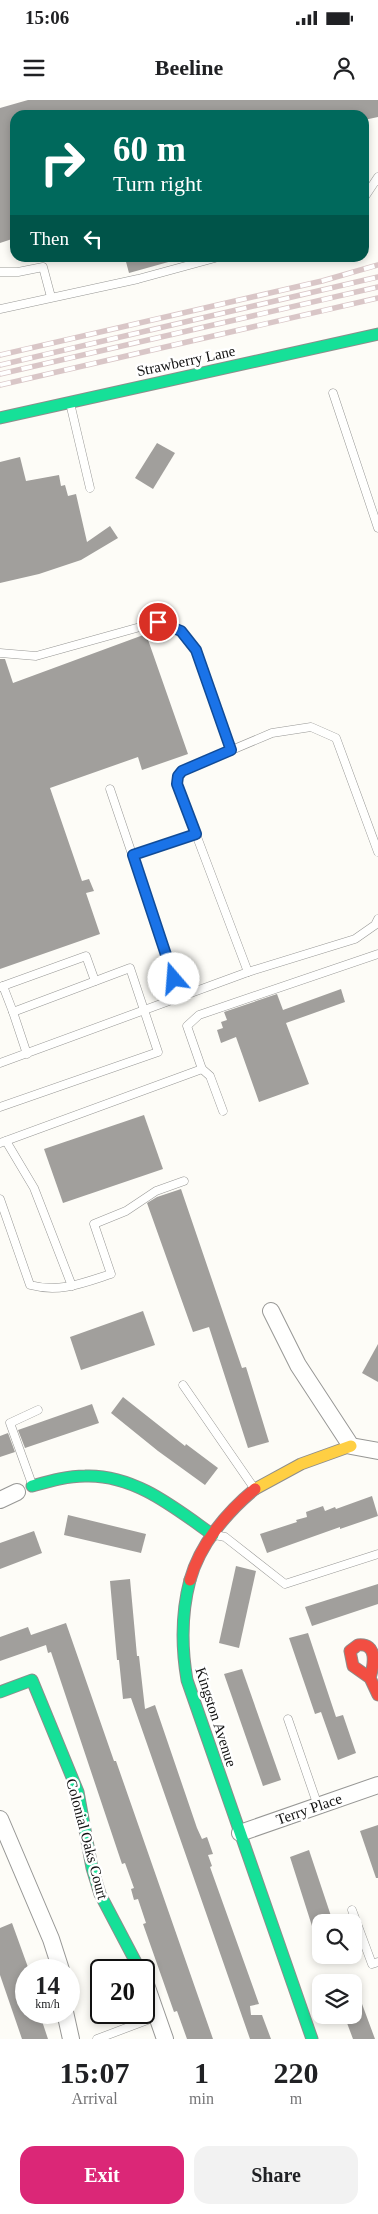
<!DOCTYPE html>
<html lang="en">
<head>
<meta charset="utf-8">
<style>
	:root { --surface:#fff; --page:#f2f2f2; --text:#202124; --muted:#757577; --accent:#db2777 }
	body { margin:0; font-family:Georgia,serif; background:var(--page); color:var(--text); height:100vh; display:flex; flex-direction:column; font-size:19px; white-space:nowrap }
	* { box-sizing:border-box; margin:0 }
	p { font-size:16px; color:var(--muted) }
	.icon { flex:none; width:28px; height:28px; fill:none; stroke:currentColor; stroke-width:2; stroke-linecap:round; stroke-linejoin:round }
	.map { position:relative; height:1939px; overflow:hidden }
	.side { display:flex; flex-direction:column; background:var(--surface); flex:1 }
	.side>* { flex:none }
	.guide { position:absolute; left:10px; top:10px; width:359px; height:152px; border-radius:15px; box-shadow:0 2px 8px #0003; background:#00695c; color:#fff; overflow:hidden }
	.fabs { position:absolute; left:312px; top:1814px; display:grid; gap:10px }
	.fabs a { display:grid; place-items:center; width:50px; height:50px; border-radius:10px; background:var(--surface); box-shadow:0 2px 8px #0003; font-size:25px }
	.speed { position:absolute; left:15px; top:1859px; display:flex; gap:10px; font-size:25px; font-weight:700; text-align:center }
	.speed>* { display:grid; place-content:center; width:65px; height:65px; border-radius:50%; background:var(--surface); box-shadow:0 2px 8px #0003; line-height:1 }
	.speed small { font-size:12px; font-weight:400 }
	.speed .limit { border:2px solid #111; border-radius:8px; background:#fff; color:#111 }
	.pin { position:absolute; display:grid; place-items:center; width:42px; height:42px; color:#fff; margin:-21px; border:2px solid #fff; border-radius:50%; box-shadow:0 1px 5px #0007 }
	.me { position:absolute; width:55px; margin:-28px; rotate:342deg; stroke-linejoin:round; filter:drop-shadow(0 0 4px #0008) }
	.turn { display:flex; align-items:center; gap:18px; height:105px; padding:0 20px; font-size:22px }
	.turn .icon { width:65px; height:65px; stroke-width:2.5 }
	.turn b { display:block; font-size:35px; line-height:42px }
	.then { display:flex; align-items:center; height:48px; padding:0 20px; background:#0003; gap:10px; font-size:19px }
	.eta { display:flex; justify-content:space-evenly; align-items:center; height:85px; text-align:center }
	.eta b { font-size:30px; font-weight:700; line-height:35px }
	.primary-button { display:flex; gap:10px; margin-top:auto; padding:10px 20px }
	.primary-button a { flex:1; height:58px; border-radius:15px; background:var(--accent); color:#fff; font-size:20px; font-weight:700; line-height:58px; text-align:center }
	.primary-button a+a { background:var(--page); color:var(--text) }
	.status { display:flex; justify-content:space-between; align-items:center; height:35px; padding:0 25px; background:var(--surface); direction:ltr }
	.status svg { height:14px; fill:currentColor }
	header { display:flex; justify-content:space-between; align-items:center; height:65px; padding:0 20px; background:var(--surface); font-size:22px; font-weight:700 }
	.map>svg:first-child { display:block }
</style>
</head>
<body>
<div class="status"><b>15:06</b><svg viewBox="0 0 49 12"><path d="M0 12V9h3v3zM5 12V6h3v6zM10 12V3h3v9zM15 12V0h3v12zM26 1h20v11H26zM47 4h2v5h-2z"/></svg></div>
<header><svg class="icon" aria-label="menu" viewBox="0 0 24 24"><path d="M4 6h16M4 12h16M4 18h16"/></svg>Beeline<svg class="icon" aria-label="person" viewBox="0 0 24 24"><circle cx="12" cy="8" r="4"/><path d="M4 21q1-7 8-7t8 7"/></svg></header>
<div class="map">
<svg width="378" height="1939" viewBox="0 0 378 1939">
	<rect width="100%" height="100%" fill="#fdfcf7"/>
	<!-- building -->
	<g fill="#a19f9c">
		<path d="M28 0H378V17L364 20V15H15V138L0 143V8Z"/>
		<path d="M125 158H172V161L129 173Z"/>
		<path d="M157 343 175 353 153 389 135 378Z"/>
		<path d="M20 357 26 381 59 375 61 386 65 385 68 396 76 394 87 442 110 426 118 438 81 460 39 474 0 483V362Z"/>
		<path d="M146 534 188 654 142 670 138 657 50 688 82 781 89 779 94 791 86 793 100 834 0 869V559H5L13 583Z"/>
		<path d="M341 889 345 902 286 923 309 984 259 1002 236 937 221 943 217 930 223 928 221 922 227 920 224 912 277 894 283 910Z"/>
		<path d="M144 1015 163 1069 63 1103 44 1049Z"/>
		<path d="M181 1089 242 1268 246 1267 269 1342 248 1348 209 1227 193 1232 147 1103 157 1097Z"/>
		<path d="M143 1211 155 1245 81 1270 70 1237Z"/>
		<path d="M378 1244V1282L362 1273Z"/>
		<path d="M123 1297 185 1346 186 1344 218 1368 205 1385 158 1351 111 1313Z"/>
		<path d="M92 1304 99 1323 25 1348 18 1330Z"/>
		<path d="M8 1333 15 1352 0 1357V1336Z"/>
		<path d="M372 1396 378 1416 340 1429V1427L267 1453 260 1434 297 1422 296 1420 307 1417 306 1412 323 1406 325 1411 335 1407 336 1409Z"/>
		<path d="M68 1415 146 1434 141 1453 64 1435Z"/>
		<path d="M34 1431 42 1453 0 1469V1443Z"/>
		<path d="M236 1466 256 1471 239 1548 219 1543Z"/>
		<path d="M130 1479 137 1556H139L145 1609 155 1605 197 1728 202 1739 207 1737 213 1754 208 1755 212 1766 210 1767 259 1904 250 1906 251 1915H262L271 1939H250L131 1598 123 1599 119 1560H117L110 1481Z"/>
		<path d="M378 1484V1504L312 1526 305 1507Z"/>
		<path d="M66 1523 114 1661H116L213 1939H187L177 1911 174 1912 143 1824 146 1823 138 1799 134 1800 131 1789 134 1788 125 1763 122 1764 51 1552 48 1553 46 1545 0 1561V1537L28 1527 31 1535Z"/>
		<path d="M308 1533 336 1617 343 1615 356 1653 338 1660 321 1612 315 1614 289 1538Z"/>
		<path d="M242 1569 281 1680 263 1686 224 1574Z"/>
		<path d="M378 1725V1778H376L360 1731Z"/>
		<path d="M309 1750 333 1822H321V1848H319L290 1757Z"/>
		<path d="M12 1823 29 1870H26V1912H39L48 1939H22L0 1875V1828Z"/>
		<path d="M354 1885H355L375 1939H353L344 1915H354Z"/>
	</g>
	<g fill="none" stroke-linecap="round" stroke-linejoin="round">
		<defs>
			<g id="lane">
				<path d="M364 98 378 77"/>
				<path d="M0 172H18L43 167 51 197"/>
				<path d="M0 209 138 179 215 158"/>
				<path d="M333 293 378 428"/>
				<path d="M70 303 90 388"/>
				<path d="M0 553 36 556 158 522 181 531 196 550 231 651"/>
				<path d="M110 689 180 896"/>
				<path d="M133 755 196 734"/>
				<path d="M248 872 177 684 178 676 182 671 272 633 311 627 336 638 378 752"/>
				<path d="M3 886 86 856 95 881"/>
				<path d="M0 887 3 886 13 912"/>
				<path d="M0 963 248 872 355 839 375 825 378 819"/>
				<path d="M202 969 210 976 223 1011"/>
				<path d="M0 1007 158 952 130 868 13 912 27 954"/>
				<path d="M6 1041 34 1088 72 1186"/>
				<path d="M0 1043 202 969 187 926 199 915 378 854"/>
				<path d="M0 1099 30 1185C60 1193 83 1183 111 1174L94 1124 126 1111 156 1091 184 1081"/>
				<path d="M183 1285 254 1388"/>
				<path d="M32 1384 10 1323 38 1310"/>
				<path d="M215 1435 225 1437 285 1484 378 1454"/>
				<path d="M288 1619 318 1706"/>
				<path d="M352 1810 372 1864 378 1862"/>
				<path d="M97 1939 158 1916"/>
			</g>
			<g id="street">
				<path d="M271 1211 298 1265 351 1346 378 1351"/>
				<path d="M0 1400 17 1392"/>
				<path d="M0 1719 51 1839 61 1870"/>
				<path d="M240 1733 378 1685"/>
				<path d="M144 1879 165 1939"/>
				<path d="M65 1912 71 1939"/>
			</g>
			<g id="fast">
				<path d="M0 318 378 234"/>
				<path d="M32 1386C50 1381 67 1376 85 1376 134 1374 175 1408 213 1435"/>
				<path d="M190 1480C181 1514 181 1545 187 1580L312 1939"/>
				<path d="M0 1592 32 1580 78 1692 92 1768 100 1794 140 1870"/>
			</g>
			<path id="slow" d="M255 1389 301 1364 351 1346"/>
			<g id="jam">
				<path d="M190 1480C200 1444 227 1412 255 1389"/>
				<path d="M370 1578C374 1564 378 1543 358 1545L350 1551 353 1566 370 1578 378 1595"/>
			</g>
		</defs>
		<!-- lane casing -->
		<use href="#lane" stroke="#979795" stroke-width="9"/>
		<!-- street casing -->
		<use href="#street" stroke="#979795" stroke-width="18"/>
		<!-- fast casing -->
		<use href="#fast" stroke="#8e8d8b" stroke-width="13"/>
		<!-- slow casing -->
		<use href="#slow" stroke="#8e8d8b" stroke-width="13"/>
		<!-- jam casing -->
		<use href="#jam" stroke="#8e8d8b" stroke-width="13"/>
		<!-- lane -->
		<use href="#lane" stroke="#fffffe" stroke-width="8"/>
		<!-- street -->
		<use href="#street" stroke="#fffffe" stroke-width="16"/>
		<!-- fast -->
		<use href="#fast" stroke="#16e098" stroke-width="11"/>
		<!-- slow -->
		<use href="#slow" stroke="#ffcf43" stroke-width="11"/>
		<!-- jam -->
		<use href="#jam" stroke="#f24e42" stroke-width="11"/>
		<defs>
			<g id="rail">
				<path d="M0 255 322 181 378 165"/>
				<path d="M0 265 378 177"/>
				<path d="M0 274 378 187"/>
				<path d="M0 285 378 198"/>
			</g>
		</defs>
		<!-- rail casing -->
		<use href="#rail" stroke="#d9c6c7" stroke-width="5.5"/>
		<!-- rail -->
		<use href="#rail" stroke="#fff" stroke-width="4" stroke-dasharray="11" stroke-linecap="butt"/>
	</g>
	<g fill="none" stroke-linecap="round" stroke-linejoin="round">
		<defs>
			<path id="route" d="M158 522 181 531 196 550 231 650 182 671 178 676 177 684 196 734 133 755 174 879"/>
		</defs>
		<!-- route casing -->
		<use href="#route" stroke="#114b97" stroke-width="12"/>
		<!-- route -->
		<use href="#route" stroke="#1a73e8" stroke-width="9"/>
	</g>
	<g text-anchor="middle" stroke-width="5" stroke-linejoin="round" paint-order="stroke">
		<!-- street labels -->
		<g font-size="15" fill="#111" stroke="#fff">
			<text transform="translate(186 261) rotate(-12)" y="5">Strawberry Lane</text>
			<text transform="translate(216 1617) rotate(72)" y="5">Kingston Avenue</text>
			<text transform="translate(309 1709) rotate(-19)" y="5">Terry Place</text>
			<text transform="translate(87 1739) rotate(75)" y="5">Colonial Oaks Court</text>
		</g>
	</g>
</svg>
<div class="fabs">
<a><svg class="icon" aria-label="search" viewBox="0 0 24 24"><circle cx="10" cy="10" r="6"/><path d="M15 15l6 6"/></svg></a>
<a><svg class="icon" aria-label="layers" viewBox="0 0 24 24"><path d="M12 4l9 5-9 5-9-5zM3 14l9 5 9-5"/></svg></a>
</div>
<div class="speed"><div>14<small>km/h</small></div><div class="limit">20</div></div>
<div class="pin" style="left:158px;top:522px;background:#d93025"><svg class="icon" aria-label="arrive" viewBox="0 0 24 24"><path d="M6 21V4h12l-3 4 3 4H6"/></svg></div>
<svg class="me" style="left:174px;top:879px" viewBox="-20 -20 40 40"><circle r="19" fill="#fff"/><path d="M0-13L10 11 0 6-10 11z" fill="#1a73e8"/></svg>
<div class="guide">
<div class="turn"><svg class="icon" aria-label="right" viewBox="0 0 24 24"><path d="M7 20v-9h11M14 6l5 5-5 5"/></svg><div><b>60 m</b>Turn right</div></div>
<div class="then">Then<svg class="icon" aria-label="left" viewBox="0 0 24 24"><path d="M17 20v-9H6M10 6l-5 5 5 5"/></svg></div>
</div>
</div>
<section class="side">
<div class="eta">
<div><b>15:07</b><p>Arrival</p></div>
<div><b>1</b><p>min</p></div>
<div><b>220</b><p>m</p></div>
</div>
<div class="primary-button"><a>Exit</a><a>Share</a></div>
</section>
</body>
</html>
